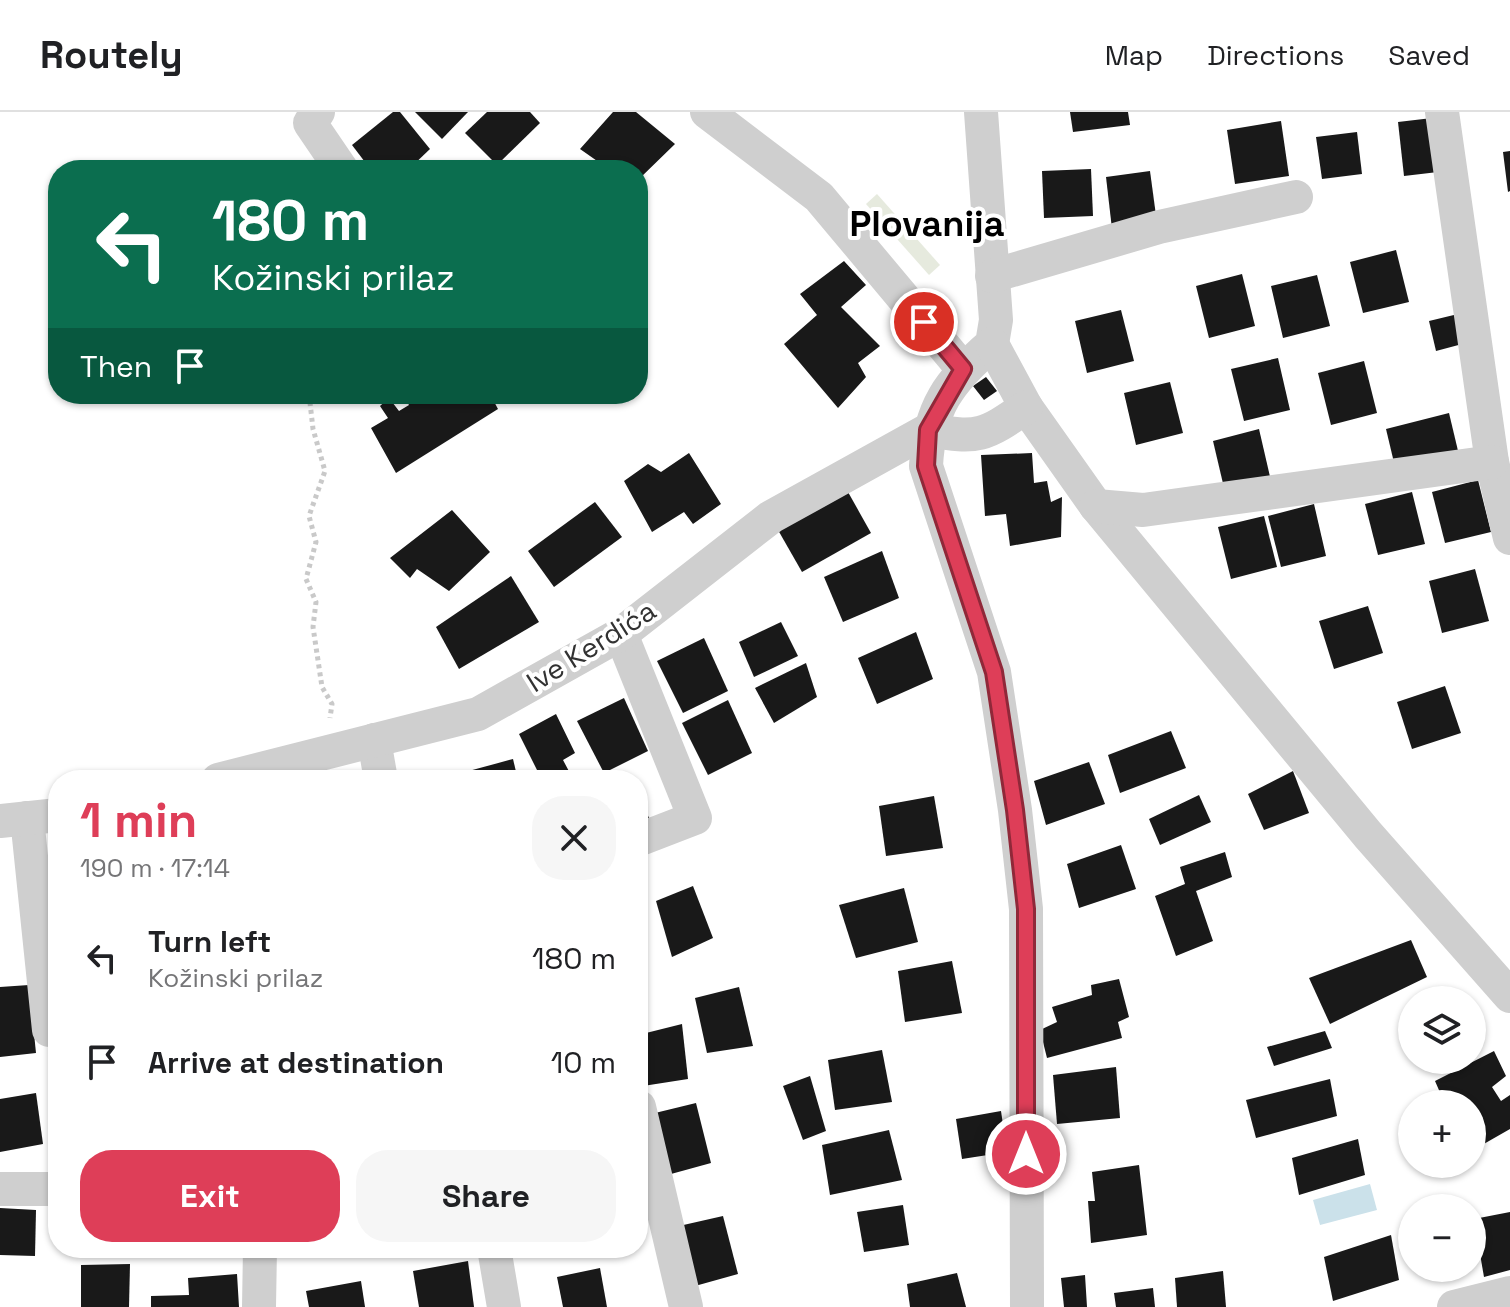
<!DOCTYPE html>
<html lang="en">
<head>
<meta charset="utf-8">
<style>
	:root { --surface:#fff; --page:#f6f6f6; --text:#202124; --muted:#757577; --line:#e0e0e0; --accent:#de3e58 }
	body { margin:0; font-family:"Space Grotesk",sans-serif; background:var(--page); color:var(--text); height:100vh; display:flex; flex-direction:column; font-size:30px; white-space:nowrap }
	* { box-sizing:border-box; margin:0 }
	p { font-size:26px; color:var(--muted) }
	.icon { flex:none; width:44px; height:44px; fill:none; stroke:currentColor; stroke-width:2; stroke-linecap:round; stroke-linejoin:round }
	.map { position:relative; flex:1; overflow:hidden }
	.side { position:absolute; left:48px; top:658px; width:600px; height:488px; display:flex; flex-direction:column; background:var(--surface); border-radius:32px; box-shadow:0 2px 6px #0004 }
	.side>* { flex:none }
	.hud { position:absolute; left:48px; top:48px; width:600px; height:244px; border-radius:32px; box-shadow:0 2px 6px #0004; background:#0b6e4f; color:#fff; overflow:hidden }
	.tools { position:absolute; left:1398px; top:874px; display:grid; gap:16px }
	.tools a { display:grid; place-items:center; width:88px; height:88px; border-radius:50%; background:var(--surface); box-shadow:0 2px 6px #0004; font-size:40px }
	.pin { position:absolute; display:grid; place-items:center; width:68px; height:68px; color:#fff; margin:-34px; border:4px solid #fff; border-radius:50%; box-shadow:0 2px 8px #0007 }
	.me { position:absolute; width:88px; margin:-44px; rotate:0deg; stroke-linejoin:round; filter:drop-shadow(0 0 6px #0008) }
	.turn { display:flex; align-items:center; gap:28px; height:168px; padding:0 32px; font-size:36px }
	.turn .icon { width:104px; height:104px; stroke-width:2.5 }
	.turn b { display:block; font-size:56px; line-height:68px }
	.then { display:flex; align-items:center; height:76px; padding:0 32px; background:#0003; gap:16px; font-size:30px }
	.round { display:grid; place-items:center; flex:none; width:84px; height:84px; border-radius:32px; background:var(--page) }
	.headline { display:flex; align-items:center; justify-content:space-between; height:136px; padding:0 32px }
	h1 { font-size:48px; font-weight:600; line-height:60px; color:var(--accent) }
	.primary-button { display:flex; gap:16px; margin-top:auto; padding:16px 32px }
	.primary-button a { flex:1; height:92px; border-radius:32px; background:var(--accent); color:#fff; font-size:32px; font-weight:600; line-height:92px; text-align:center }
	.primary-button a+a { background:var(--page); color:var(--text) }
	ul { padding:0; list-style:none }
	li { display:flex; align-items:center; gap:24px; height:104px; padding:0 32px }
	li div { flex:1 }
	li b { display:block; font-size:30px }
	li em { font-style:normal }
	header { display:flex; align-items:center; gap:48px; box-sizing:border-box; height:112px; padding:0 40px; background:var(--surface); border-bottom:2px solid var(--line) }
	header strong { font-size:38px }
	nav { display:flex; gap:44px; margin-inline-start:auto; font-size:28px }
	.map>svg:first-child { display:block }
</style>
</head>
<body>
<header>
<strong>Routely</strong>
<nav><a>Map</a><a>Directions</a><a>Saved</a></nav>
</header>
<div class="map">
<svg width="1510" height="1195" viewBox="0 0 1510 1195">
	<rect width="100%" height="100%" fill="#fff"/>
	<!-- green -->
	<path fill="#e6eade" d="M877 82 940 153 929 163 866 92Z"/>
	<!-- water -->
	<path fill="#cbe1ea" d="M1370 1072 1377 1098 1320 1113 1313 1088Z"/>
	<!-- building -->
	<g fill="#191919">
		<path d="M393 0H400L430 37 408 58H371L352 33Z"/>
		<path d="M415 0H468L442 27Z"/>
		<path d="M487 0H530L540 11 497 53 465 21Z"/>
		<path d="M613 0H636L675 32 638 68V58H610L580 37Z"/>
		<path d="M1070 0H1128L1130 13 1073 20Z"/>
		<path d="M1432 6 1438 60 1404 64 1398 10Z"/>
		<path d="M1281 9 1289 64 1235 72 1227 18Z"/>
		<path d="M1357 20 1362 62 1322 67 1316 25Z"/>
		<path d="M1510 39V79L1508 80 1503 40Z"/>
		<path d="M1091 57 1093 104 1044 106 1042 59Z"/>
		<path d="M1150 59 1157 111 1112 117 1106 65Z"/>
		<path d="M1396 138 1409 190 1363 201 1350 150Z"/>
		<path d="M844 149 866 173 841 195 880 234 858 251 866 265 838 296 784 232 817 203 800 182Z"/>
		<path d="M1242 162 1255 214 1209 226 1196 174Z"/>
		<path d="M1317 163 1330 214 1283 226 1271 174Z"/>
		<path d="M1121 198 1134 249 1087 261 1075 209Z"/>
		<path d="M1458 202 1466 231 1436 239 1429 209Z"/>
		<path d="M1278 246 1290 298 1244 309 1231 257Z"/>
		<path d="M1364 249 1377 301 1331 313 1318 261Z"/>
		<path d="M986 265 997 279 984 288 973 274Z"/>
		<path d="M1170 270 1183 321 1136 333 1124 281Z"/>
		<path d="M402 282H490L498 297 396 361 371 316 388 306 380 294 389 286 399 299 409 293Z"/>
		<path d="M1449 301 1459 343 1396 359 1386 317Z"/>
		<path d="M1259 317 1271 369 1225 380 1213 329Z"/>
		<path d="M689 341 721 392 693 412 684 400 652 420 624 369 648 352 661 360Z"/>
		<path d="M1032 341 1034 371 1047 369 1051 390 1062 385 1061 425 1010 434 1006 402 985 404 981 343Z"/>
		<path d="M1478 368 1491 420 1445 431 1432 380Z"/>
		<path d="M848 380 871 421 802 460 778 418Z"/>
		<path d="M1412 380 1425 432 1378 443 1365 392Z"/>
		<path d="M595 390 622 425 554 475 528 439Z"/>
		<path d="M1314 392 1326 444 1281 455 1268 404Z"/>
		<path d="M452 398 490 440 449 479 417 457 410 466 390 446Z"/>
		<path d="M1264 404 1277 455 1231 467 1218 415Z"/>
		<path d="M882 439 899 486 843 510 824 465Z"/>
		<path d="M1475 457 1489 509 1442 521 1429 469Z"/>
		<path d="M511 464 539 510 459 557 436 515Z"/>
		<path d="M1368 494 1383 541 1334 557 1319 509Z"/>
		<path d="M781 510 798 544 754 565 739 530Z"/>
		<path d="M916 520 933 567 877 592 858 546Z"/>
		<path d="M704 526 728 579 683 601 657 549Z"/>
		<path d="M806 551 817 585 774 611 755 576Z"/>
		<path d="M1445 574 1461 621 1412 637 1397 590Z"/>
		<path d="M624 586 648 639 604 661 577 609Z"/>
		<path d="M728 588 752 641 708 663 682 611Z"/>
		<path d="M556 602 575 641 563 648 572 665 542 668 519 622Z"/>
		<path d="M1171 619 1186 656 1120 681 1108 643Z"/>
		<path d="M513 647 518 668H467L465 660Z"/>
		<path d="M1089 650 1105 692 1046 713 1034 669Z"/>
		<path d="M1293 659 1309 701 1264 718 1248 682Z"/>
		<path d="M638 680 649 706 638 710Z"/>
		<path d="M1199 683 1211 710 1160 733 1149 707Z"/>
		<path d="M934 684 943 736 886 744 879 694Z"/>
		<path d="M1121 733 1136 777 1079 796 1067 752Z"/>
		<path d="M1225 740 1232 765 1196 779 1213 829 1176 844 1155 784 1185 772 1180 755Z"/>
		<path d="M693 774 713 826 672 845 656 789Z"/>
		<path d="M904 776 918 830 856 846 839 793Z"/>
		<path d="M1411 828 1427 865 1330 912 1309 866Z"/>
		<path d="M638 835 648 862 638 865Z"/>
		<path d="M952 849 962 901 905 910 898 859Z"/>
		<path d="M1119 867 1129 905 1118 910 1122 926 1047 946 1040 918 1057 910 1052 895 1092 883 1091 873Z"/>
		<path d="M29 873 36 941 0 945V875Z"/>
		<path d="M739 875 753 934 707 941 695 886Z"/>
		<path d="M682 912 688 967 643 974 638 923Z"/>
		<path d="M1325 919 1332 936 1274 954 1267 935Z"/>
		<path d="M882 938 892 990 835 998 828 948Z"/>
		<path d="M1494 939 1506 964 1492 975 1501 989 1510 983V1017L1482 1033 1472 1012V992H1445L1435 969Z"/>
		<path d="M1116 955 1120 1006 1057 1012 1053 963Z"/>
		<path d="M810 964 826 1019 803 1028 783 974Z"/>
		<path d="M1330 967 1337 1004 1256 1026 1246 988Z"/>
		<path d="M36 981 43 1032 0 1040V987Z"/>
		<path d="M696 991 711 1051 671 1062 655 1001Z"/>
		<path d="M1001 999 1007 1040 962 1047 956 1007Z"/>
		<path d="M889 1018 902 1068 830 1083 822 1033Z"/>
		<path d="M1358 1027 1365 1063 1299 1083 1292 1046Z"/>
		<path d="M1139 1053 1147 1123 1091 1131 1088 1089H1095L1092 1060Z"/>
		<path d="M903 1093 909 1133 864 1140 857 1100Z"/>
		<path d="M0 1096 36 1098 35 1144 0 1143Z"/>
		<path d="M1510 1100V1158L1484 1165 1474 1107Z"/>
		<path d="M723 1104 738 1162 695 1174 679 1114Z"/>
		<path d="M1391 1123 1399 1168 1333 1189 1324 1145Z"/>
		<path d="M468 1149 474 1195H419L413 1159Z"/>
		<path d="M130 1152 129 1195H81V1153Z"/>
		<path d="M600 1156 607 1195H563L557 1165Z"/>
		<path d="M1223 1159 1226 1195H1177L1175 1166Z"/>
		<path d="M957 1161 966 1195H910L907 1172Z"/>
		<path d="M237 1162 239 1195H151V1184L189 1183 188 1166Z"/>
		<path d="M1085 1163 1087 1195H1064L1061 1166Z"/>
		<path d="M361 1169 365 1195H309L306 1179Z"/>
		<path d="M1153 1176 1155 1195H1116L1114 1181Z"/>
	</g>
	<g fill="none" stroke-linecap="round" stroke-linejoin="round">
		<!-- path -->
		<path stroke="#c9c9c9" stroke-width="5" stroke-dasharray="4 4" stroke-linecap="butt" d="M309 282 313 317 325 359 309 404 316 430 306 467 316 490 313 515 322 575 332 592 330 606"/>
		<!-- minor -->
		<g stroke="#cfcfcf" stroke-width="34">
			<path d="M318 0 310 11 342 58"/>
			<path d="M707 0 819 85 963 257"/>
			<path d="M981 0 996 208 992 232C949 269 929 296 926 354L994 560 1015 698 1026 797 1027 1195"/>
			<path d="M1442 0 1492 350 1510 426"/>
			<path d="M992 164 1159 115 1296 85"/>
			<path d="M992 232 1026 295 1096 394 1368 723 1510 884"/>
			<path d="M1096 394 1143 398 1492 350"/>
			<path d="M621 522 695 706 638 728"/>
			<path d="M374 628 381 668"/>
			<path d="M218 668 478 602 621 522 771 405 928 318C979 327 984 324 1026 295"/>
			<path d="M27 706 49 918"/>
			<path d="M0 709 58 703"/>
			<path d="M639 995 686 1195"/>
			<path d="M0 1077H58"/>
			<path d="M494 1136 504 1195"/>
			<path d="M259 1195 260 1136"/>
			<path d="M1454 1195 1510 1181"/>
		</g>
	</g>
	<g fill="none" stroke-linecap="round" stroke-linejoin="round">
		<defs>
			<path id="route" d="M924 210 963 257 928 318 926 354 994 560 1015 698 1026 797V1042"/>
		</defs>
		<!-- route casing -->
		<use href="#route" stroke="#902839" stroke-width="20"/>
		<!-- route -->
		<use href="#route" stroke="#de3e58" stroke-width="14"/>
	</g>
	<g text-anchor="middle" stroke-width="8" stroke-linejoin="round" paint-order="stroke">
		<!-- street labels -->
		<g font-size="28" fill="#323232" stroke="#fff">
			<text transform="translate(591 534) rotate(-32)" y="10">Ive Kerdića</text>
		</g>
		<!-- district labels -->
		<g font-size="36" font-weight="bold" fill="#000" stroke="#fff">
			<text x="927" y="124">Plovanija</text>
		</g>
	</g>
</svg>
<div class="tools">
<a><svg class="icon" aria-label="layers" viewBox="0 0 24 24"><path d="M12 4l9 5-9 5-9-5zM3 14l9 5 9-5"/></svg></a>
<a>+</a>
<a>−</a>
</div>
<div class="pin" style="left:924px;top:210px;background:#d93025"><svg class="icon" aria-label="arrive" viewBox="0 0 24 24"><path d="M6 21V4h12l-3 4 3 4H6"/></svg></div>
<svg class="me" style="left:1026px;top:1042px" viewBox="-20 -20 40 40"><circle r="17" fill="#de3e58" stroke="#fff" stroke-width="3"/><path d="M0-11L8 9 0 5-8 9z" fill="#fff"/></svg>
<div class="hud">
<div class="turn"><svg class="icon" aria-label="left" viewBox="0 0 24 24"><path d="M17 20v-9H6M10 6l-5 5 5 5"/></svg><div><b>180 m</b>Kožinski prilaz</div></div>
<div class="then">Then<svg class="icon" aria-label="arrive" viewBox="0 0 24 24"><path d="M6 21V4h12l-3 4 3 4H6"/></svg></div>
</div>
<section class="side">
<div class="headline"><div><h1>1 min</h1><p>190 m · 17:14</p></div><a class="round"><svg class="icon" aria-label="close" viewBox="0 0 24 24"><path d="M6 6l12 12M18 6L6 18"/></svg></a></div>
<ul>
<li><svg class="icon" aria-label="left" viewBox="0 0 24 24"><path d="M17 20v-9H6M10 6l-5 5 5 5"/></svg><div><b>Turn left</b><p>Kožinski prilaz</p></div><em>180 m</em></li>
<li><svg class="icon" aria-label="arrive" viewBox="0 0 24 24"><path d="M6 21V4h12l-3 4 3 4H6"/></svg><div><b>Arrive at destination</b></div><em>10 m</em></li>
</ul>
<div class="primary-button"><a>Exit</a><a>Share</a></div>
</section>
</div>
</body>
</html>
